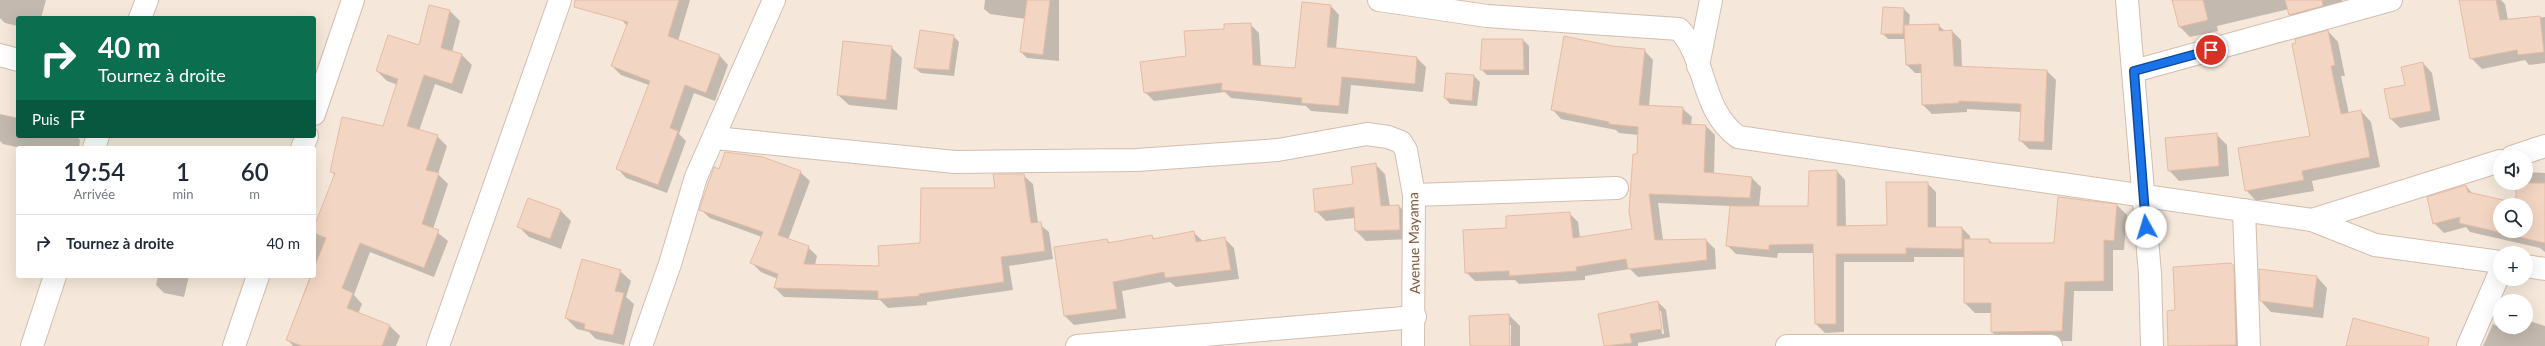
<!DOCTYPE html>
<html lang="fr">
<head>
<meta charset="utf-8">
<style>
	:root { --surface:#fff; --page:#f2f2f3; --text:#1f2937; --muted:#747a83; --line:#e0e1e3 }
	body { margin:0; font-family:Lato,sans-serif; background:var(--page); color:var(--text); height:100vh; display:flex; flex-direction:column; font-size:15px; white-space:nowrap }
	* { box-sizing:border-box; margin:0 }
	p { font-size:13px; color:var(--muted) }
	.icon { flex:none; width:22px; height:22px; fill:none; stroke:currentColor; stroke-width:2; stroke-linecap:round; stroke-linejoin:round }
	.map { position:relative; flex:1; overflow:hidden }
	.panel { position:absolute; left:16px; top:146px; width:300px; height:132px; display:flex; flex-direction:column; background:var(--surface); border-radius:4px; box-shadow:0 4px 16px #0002 }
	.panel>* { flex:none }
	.top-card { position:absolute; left:16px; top:16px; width:300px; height:122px; border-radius:4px; box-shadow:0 4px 16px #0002; background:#0b6e4f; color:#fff; overflow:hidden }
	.controls { position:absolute; left:2493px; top:150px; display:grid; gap:8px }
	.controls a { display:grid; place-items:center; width:40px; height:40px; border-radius:50%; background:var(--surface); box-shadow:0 4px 16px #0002; font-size:20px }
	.pin { position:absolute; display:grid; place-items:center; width:34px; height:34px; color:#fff; margin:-17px; border:2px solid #fff; border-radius:50%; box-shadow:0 1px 4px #0007 }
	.me { position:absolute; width:44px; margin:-22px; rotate:354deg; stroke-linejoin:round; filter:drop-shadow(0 0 3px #0008) }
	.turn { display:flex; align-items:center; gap:14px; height:84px; padding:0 16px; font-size:18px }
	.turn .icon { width:52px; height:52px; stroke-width:2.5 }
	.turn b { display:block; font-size:28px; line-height:34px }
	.then { display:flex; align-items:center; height:38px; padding:0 16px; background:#0003; gap:8px; font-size:15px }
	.eta { display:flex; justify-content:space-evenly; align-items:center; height:68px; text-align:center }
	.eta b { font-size:24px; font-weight:600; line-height:28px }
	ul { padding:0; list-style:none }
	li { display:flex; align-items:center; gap:12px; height:56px; padding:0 16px; border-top:1px solid var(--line) }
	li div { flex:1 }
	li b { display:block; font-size:15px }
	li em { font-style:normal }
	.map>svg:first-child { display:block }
</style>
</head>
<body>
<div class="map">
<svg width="2545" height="346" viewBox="0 0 2545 346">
	<rect width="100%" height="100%" fill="#fdf6ec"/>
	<!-- residential -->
	<path fill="#f5e8da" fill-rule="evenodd" d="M0 0H2545V346H0ZM18 18H314V136H18ZM18 148H314V276H18ZM2500 157H2526V183H2500ZM2500 205H2526V231H2500ZM2500 253H2526V279H2500ZM2500 301H2526V327H2500Z"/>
	<!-- shadow -->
	<g fill="#0003" fill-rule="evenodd">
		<path d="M0 0H46L41 18H18V26L5 23 0 18Z"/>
		<path d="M626 0H690L678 41 720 56 728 65 715 101 694 93 679 134 686 141 667 193 626 178 618 169 649 85 621 75 612 66 627 26 621 19Z"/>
		<path d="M985 0H1059V61L1027 58 1021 52 1026 19 990 14 984 9Z"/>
		<path d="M2173 0H2342L2345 12 2300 25 2290 15 2289 9 2217 26 2218 31 2190 37 2180 27Z"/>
		<path d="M2461 0H2501L2505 4 2508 20 2545 17V63L2529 65 2525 60 2482 69 2471 58Z"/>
		<path d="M1331 6 1339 15 1336 49 1417 58 1426 67 1423 92 1351 85 1348 114 1311 111 1306 106 1231 98 1225 92 1154 101 1145 92 1187 56 1225 30 1250 24 1259 33 1261 66 1296 69Z"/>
		<path d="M1884 8 1904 9 1910 15 1909 26 1938 25 1945 31H1952L1961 40 1962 68 2047 71 2056 80 2052 150 2029 149 2020 140 2021 112 1967 109V112L1932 114 1923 105 1922 73H1915L1906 64 1905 39H1888L1882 33Z"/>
		<path d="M450 11 460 21 452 52 462 55 472 65 462 94 435 84 419 131 437 136 447 146 438 174 448 184 433 229 448 241 434 277 370 252 354 295 362 304 358 314 390 326 400 336 396 346H293L287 339 310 276H314V230L335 176 331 171 383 128 398 85 387 81 377 71 419 46Z"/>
		<path d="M2328 31 2338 42 2345 76H2341L2349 114 2361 111 2371 122 2380 167 2312 181 2314 191 2256 201 2246 190 2311 137Z"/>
		<path d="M953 36 959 42 954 76 921 73 915 68Z"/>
		<path d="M1523 40 1529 46V75H1487L1481 69Z"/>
		<path d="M891 47 902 58 897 110 849 105 838 95Z"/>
		<path d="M1611 47 1644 50 1653 60 1649 106 1682 108 1692 117 1691 125 1706 126 1715 135 1714 174 1751 177 1761 187 1759 207H1809L1837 171 1845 180 1846 227 1888 226 1927 183 1936 192V228H1962L1970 236V240H1989L1993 244H2055L2117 205 2127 215 2124 250H2113V291H2074L2072 341 2002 342 1992 332V313H1975L1965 303V257H1914V262H1844V332L1825 333 1816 324 1814 253H1778L1777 258 1736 254 1727 245 1731 206 1658 203 1663 240H1706L1715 249 1716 269 1638 277 1630 269 1585 276V280L1519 284 1515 280 1475 281 1466 272 1507 229 1569 213 1578 222 1580 238 1633 230 1639 135 1619 133 1616 130 1561 119 1552 109Z"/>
		<path d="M2423 63 2432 73 2440 120 2400 128 2391 119 2406 86Z"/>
		<path d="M1447 74 1474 76 1480 82 1477 106 1450 104 1445 98Z"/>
		<path d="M0 114 18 118V136H76L80 140 79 148H21L3 144 0 141Z"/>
		<path d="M2216 134 2227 145 2229 176 2179 181 2169 170Z"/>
		<path d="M1375 164 1385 174 1390 207 1399 206 1409 216V239L1366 241 1356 231 1355 218 1326 221 1316 211 1355 185Z"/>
		<path d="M720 170 800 172 810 181 788 240 808 247 817 256 815 265 880 267 921 244 996 189 1023 175 1033 184 1038 223 1049 232 1053 259 1009 266 1013 290 927 302V305L888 308 880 300 784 297 775 288 778 279 761 272 752 263 762 237 710 218 700 209Z"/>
		<path d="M2526 172 2545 173V252L2540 248 2470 232 2466 227 2444 233 2434 223 2466 186 2474 195 2517 205V183H2526ZM2500 205H2526V231H2500Z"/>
		<path d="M561 211 571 221 561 249 529 237 518 226Z"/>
		<path d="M1194 233 1204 242 1224 238 1234 248 1239 279 1176 287 1170 282 1122 291 1126 318 1074 325 1065 316 1055 248 1107 240 1111 244 1152 236 1155 239Z"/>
		<path d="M2230 264 2243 277 2245 346H2169L2168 312 2176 311Z"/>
		<path d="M620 271 631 281 626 297 634 304 624 345 596 339 589 332 577 329 566 318Z"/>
		<path d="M158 276H189L184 297 164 293 156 285Z"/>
		<path d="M2317 277 2327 288 2323 318 2271 312 2261 301Z"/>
		<path d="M1658 302 1666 310 1670 337 1638 343V346H1605L1599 314ZM1659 311H1661L1664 334H1662Z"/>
		<path d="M1509 315 1520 326V346H1511V325H1509V346H1471Z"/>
		<path d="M2526 320 2545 326V346H2483L2493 324 2515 335 2517 327H2526Z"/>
	</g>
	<!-- building -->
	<g fill="#f3d5c3" stroke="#e6bba3" fill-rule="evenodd">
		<path d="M575 0H679L668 36 720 55 706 93 685 85 670 128 678 131 658 185 616 169 650 81 611 66 628 22 574 7Z"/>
		<path d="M1027 0H1050L1043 55 1020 52Z"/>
		<path d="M2172 0H2203L2208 20 2179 27Z"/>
		<path d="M2285 0H2322L2323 6 2289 15Z"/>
		<path d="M2459 0H2496L2500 20 2540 16 2544 52 2518 55 2517 50 2470 59Z"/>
		<path d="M1302 2 1331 5 1327 47 1417 57 1415 84 1342 77 1339 106 1301 103 1302 98 1221 90 1222 83 1144 93 1140 62 1186 56 1184 31 1224 29V24L1251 23 1253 65 1295 68Z"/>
		<path d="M429 5 450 10 441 48 462 54 452 84 424 75 407 126 438 135 426 170 439 173 422 224 439 230 424 268 360 243 342 288 353 293 347 308 390 325 382 346H302L286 340 311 276H314V268L326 238 314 233V227L335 173 330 172 342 117 383 126 398 79 376 71 388 35 419 45Z"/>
		<path d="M1883 7 1904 8 1903 34H1881Z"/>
		<path d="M1939 24V31L1952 30 1954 66 2047 70 2044 142 2019 141 2021 104 1959 101V103L1922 105 1921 64 1906 65 1904 25Z"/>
		<path d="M920 30 954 35 949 70 914 68Z"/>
		<path d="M2328 30 2335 65 2331 66 2341 114 2361 110 2370 157 2302 171 2304 180 2245 191 2238 148 2310 136 2292 44 2296 43 2295 39Z"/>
		<path d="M1564 36 1612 46 1645 49 1639 105 1683 107 1682 124 1706 125 1704 172 1752 177 1750 198 1649 194 1655 240 1706 239 1707 260 1628 269 1626 259 1576 267 1577 271 1509 276V271L1465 273 1463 230 1506 228V216L1570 212 1573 238 1632 229 1629 212 1633 154H1637L1638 127 1609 124V122L1551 110Z"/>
		<path d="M1482 39H1523L1524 70H1480Z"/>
		<path d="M843 41 892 46 886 100 837 95Z"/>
		<path d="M2423 62 2431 111 2390 119 2384 89 2405 85 2401 67Z"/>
		<path d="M1446 73 1474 75 1472 101 1444 98Z"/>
		<path d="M2217 133 2219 166 2168 171 2165 138Z"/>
		<path d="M725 152 763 157 801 171 778 235 809 246 804 264 879 266 878 246 920 243 921 188H995L993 174H1024L1031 223 1041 222 1045 251 1001 257 1004 282 919 294V296L878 299V291L774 288 778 274 750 263 763 232 699 210 714 167 719 169Z"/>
		<path d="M1376 163 1381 206 1399 205 1400 230 1355 231 1354 207 1315 212 1313 189 1353 184 1351 167Z"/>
		<path d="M1837 170V226L1887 225 1886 182H1928V227H1962V249L1906 248V254H1836V324H1815L1813 244 1769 245V250L1726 246 1730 206H1808L1809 171Z"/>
		<path d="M2516 183H2545V243L2459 223 2460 217 2433 224 2427 197 2466 185 2468 192 2516 203ZM2500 205H2526V231H2500Z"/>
		<path d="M2058 197 2117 204 2114 241 2104 240V281L2065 282 2062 331 1991 332V303H1964V239H1989V243H2054Z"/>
		<path d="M528 198 561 210 550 239 517 227Z"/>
		<path d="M1194 231 1196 242 1225 237 1231 270 1165 278 1164 272 1113 282 1117 309 1064 316 1054 247 1107 239 1108 243 1152 235 1153 239Z"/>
		<path d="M582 259 621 270 615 291 624 293 613 335 584 329 585 324 565 318Z"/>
		<path d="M2231 263 2234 266 2236 345 2168 346 2167 311 2175 310 2173 267Z"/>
		<path d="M2259 269 2317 276 2313 308 2260 301Z"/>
		<path d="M1658 301 1662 329 1630 334 1632 343 1604 346 1598 314Z"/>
		<path d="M1509 314 1510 346H1470L1469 316Z"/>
		<path d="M2353 318 2429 338 2428 346H2346Z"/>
	</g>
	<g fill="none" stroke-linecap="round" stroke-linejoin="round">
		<defs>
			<g id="minor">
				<path d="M1379 0 1487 16 1679 29C1708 61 1700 109 1738 137L2312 220 2375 245 2500 262"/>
				<path d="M2127 0 2150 274 2152 346"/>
				<path d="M140 18 147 0"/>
				<path d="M0 55 18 60"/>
				<path d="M1698 66 1711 0"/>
				<path d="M2134 71 2391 0"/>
				<path d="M314 114 353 0"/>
				<path d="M715 138 955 162 1137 160 1278 150 1367 134 1388 137 1401 142 1406 150 1414 195 1413 346"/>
				<path d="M94 148 98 136"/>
				<path d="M302 148 307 136"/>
				<path d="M2512 157 2545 146"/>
				<path d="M1414 195 1617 188"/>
				<path d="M2244 210 2249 346"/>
				<path d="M2312 220 2500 161"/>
				<path d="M2526 266 2545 269"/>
				<path d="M32 346 55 276"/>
				<path d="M234 346 258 276"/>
				<path d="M438 346 560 0"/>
				<path d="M641 346 670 264 696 177 774 0"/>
				<path d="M1077 346 1415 317"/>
				<path d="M1787 346H2051"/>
				<path d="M2468 346 2500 272"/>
			</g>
		</defs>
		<!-- minor casing -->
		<use href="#minor" stroke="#d1beb0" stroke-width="24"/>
		<!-- minor -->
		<use href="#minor" stroke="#fff" stroke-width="22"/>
	</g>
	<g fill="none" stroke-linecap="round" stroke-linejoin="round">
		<defs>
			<path id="route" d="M2146 227 2134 71 2211 50"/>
		</defs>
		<!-- route casing -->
		<use href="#route" stroke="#114b97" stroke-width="10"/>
		<!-- route -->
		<use href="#route" stroke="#1a73e8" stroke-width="7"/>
	</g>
	<g text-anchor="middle" stroke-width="3" stroke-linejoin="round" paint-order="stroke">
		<!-- street labels -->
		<g font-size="14" fill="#7a5c4d" stroke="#fffaf3">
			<text transform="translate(1414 243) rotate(-91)" y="5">Avenue Mayama</text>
		</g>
	</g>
</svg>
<div class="controls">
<a><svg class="icon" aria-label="sound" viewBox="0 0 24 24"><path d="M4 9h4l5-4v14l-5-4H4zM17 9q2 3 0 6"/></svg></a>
<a><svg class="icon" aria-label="search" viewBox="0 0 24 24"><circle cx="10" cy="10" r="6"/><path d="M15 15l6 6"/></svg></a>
<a>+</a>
<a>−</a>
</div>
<div class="pin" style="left:2211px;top:50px;background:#d93025"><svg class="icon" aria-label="arrive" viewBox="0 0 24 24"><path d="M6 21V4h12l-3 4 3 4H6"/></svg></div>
<svg class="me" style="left:2146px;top:227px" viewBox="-20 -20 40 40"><circle r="19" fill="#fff"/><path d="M0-13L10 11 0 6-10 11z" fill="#1a73e8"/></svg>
<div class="top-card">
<div class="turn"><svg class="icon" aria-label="right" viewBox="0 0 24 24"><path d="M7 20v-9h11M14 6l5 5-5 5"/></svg><div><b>40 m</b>Tournez à droite</div></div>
<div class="then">Puis<svg class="icon" aria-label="arrive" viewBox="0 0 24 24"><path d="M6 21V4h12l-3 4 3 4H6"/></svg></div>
</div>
<section class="panel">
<div class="eta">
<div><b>19:54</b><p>Arrivée</p></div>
<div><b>1</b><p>min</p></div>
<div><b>60</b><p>m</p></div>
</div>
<ul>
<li><svg class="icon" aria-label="right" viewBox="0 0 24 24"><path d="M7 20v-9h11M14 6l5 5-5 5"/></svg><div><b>Tournez à droite</b></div><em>40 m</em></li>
</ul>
</section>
</div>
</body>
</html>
